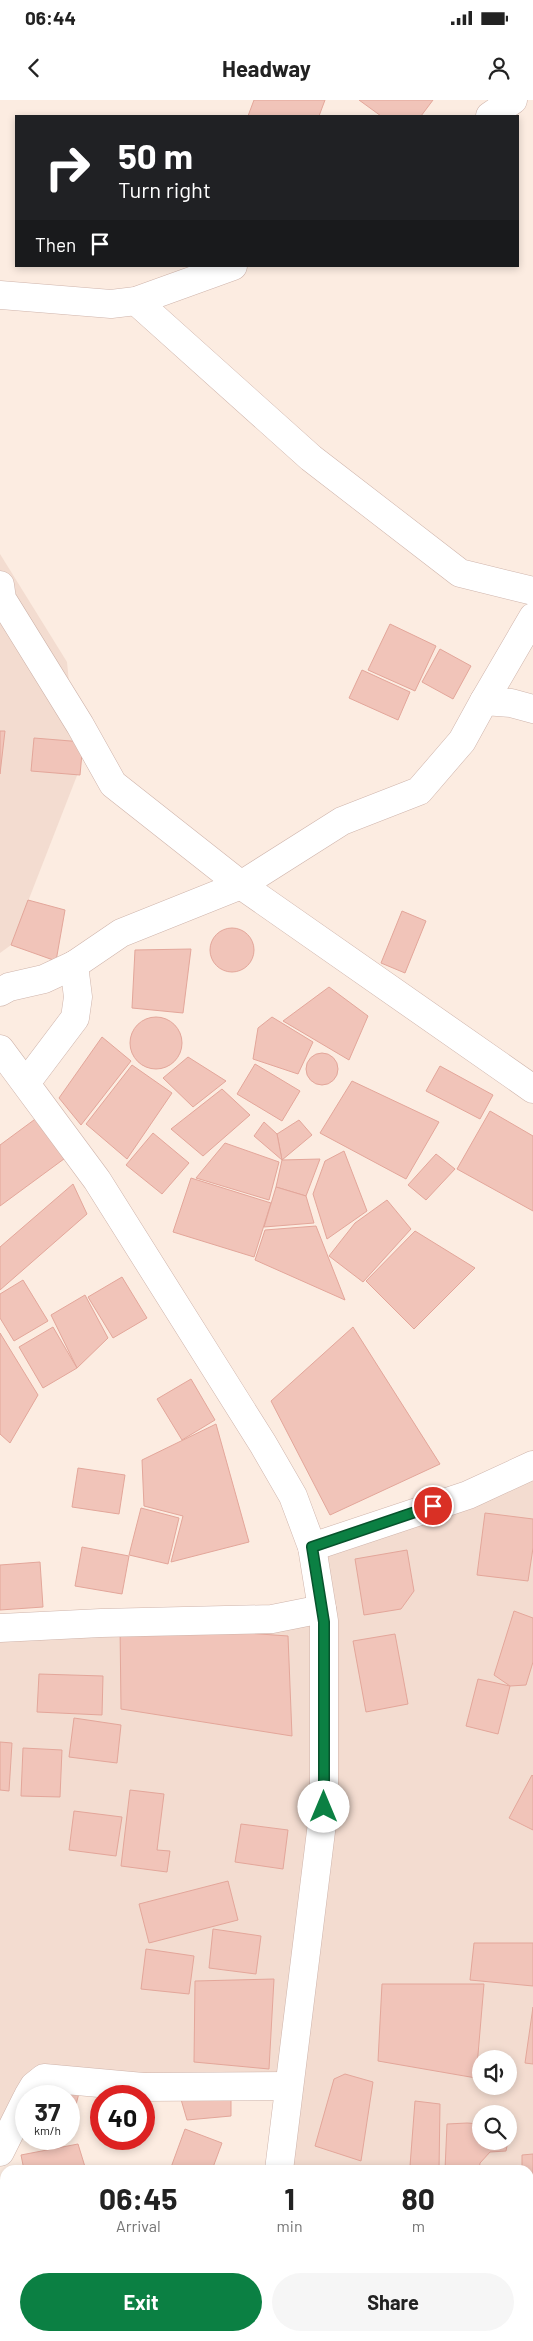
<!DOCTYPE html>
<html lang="en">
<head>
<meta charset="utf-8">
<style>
	:root { --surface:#fff; --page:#f6f6f6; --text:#222; --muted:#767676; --accent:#0b8043 }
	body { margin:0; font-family:Barlow,sans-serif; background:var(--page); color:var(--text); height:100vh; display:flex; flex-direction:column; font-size:19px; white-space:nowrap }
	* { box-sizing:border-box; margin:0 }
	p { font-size:16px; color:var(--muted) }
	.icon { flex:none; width:28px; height:28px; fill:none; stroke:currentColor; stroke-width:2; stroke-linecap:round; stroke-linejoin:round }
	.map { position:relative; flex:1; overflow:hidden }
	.drawer { position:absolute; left:0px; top:2065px; width:534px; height:176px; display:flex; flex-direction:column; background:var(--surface); border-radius:15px 15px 0 0; box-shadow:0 2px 8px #0003 }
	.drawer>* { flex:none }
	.top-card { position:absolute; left:15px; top:15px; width:504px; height:152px; border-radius:0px; box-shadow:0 2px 8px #0003; background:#202124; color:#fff; overflow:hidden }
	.controls { position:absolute; left:472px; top:1950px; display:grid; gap:10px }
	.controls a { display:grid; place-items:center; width:45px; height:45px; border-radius:50%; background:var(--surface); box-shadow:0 2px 8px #0003; font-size:25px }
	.speed { position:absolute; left:15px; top:1985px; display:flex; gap:10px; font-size:25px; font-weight:700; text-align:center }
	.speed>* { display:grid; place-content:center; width:65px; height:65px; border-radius:50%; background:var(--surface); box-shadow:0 2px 8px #0003; line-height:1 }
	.speed small { font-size:12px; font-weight:400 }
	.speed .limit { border:8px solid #d22; background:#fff; color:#111 }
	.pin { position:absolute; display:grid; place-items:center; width:42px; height:42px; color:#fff; margin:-21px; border:2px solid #fff; border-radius:50%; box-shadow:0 1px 5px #0007 }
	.me { position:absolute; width:55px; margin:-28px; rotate:0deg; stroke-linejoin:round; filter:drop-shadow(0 0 4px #0008) }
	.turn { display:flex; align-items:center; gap:18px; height:105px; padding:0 20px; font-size:22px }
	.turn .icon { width:65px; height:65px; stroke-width:2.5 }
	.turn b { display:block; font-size:35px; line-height:42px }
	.then { display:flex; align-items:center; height:48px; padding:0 20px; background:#0003; gap:10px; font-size:19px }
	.eta { display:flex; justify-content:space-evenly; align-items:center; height:85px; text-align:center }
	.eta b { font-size:30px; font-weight:700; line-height:35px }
	.button { display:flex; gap:10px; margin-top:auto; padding:10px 20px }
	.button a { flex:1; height:58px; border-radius:30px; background:var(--accent); color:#fff; font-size:20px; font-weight:700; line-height:58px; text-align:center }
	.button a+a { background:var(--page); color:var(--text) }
	.status { display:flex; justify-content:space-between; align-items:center; height:35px; padding:0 25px; background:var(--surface); direction:ltr }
	.status svg { height:14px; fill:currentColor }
	header { display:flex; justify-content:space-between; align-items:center; height:65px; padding:0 20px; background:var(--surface); font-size:22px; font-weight:700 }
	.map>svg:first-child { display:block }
</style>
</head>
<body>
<div class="status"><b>06:44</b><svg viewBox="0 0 49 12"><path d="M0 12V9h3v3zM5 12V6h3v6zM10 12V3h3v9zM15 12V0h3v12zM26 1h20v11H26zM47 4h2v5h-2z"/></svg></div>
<header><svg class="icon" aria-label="back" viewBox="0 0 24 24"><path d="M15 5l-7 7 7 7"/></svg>Headway<svg class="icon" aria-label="person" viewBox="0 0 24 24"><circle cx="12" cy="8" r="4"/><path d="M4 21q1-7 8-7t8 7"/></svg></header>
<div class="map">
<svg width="533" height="2241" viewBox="0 0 533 2241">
	<rect width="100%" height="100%" fill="#fcece1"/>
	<!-- residential -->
	<g fill="#f3dcd0" fill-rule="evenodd">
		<path d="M0 454 67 562 78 673 11 845 0 853Z"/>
		<path d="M533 1350V2241H305L300 2236H529V2070H284L292 1980 33 1968 0 2042V1534L318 1522 315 1442 459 1389ZM481 1959H509V1986H481ZM481 2014H509V2041H481Z"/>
	</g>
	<!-- building -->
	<g fill="#f1c4b9" stroke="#e3a69a">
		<path d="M254 0H325L319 16H248Z"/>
		<path d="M359 0H433L421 16H381Z"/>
		<path d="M390 524 436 546 415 591 368 570Z"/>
		<path d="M440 549 471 566 453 599 422 582Z"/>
		<path d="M362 570 410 592 398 620 349 598Z"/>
		<path d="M0 631H5L0 674Z"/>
		<path d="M34 638 83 642 80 675 31 671Z"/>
		<path d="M28 800 65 810 56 861 11 845Z"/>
		<path d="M402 811 426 821 405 873 381 863Z"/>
		<circle cx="232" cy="850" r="22"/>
		<path d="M191 849 183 913 132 908 135 850Z"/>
		<path d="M329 887 368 916 349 960 283 921Z"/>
		<path d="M272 917 313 942 298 974 253 959 258 928Z"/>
		<circle cx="156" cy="943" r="26"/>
		<path d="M102 937 131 961 81 1025 59 998Z"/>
		<circle cx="322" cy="969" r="16"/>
		<path d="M188 957 226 981 193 1007 163 978Z"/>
		<path d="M255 964 300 991 282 1021 237 994Z"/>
		<path d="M132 965 172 993 127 1059 86 1024Z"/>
		<path d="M440 966 493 995 480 1019 426 991Z"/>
		<path d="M352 981 439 1022 406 1079 320 1033Z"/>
		<path d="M222 989 250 1015 203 1056 171 1029Z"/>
		<path d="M490 1011 533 1036V1111L457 1069Z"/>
		<path d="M38 1017 68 1056 0 1106V1045Z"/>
		<path d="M299 1020 312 1035 282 1060 277 1034Z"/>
		<path d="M264 1022 277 1034 282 1060 254 1036Z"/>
		<path d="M153 1033 189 1063 162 1094 126 1065Z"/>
		<path d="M225 1043 279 1062 269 1100 196 1078Z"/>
		<path d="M344 1051 367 1111 327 1139 313 1094 325 1061Z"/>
		<path d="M436 1054 455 1069 426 1100 408 1085Z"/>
		<path d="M320 1059 306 1096 276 1087 282 1060Z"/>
		<path d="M191 1078 271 1103 254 1157 173 1132Z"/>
		<path d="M73 1084 87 1114 0 1190V1147Z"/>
		<path d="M276 1087 306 1096 314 1123 264 1127Z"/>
		<path d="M387 1100 411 1129 363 1182 329 1156 355 1123Z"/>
		<path d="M316 1126 345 1200 255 1160 265 1130Z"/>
		<path d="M415 1131 475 1168 414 1229 366 1181Z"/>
		<path d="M122 1177 147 1218 113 1238 88 1197Z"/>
		<path d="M23 1180 48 1221 14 1241 0 1218V1194Z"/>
		<path d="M85 1195 108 1238 77 1268 51 1215Z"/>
		<path d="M53 1227 77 1268 43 1288 19 1247Z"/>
		<path d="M353 1227 440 1364 330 1415 271 1301Z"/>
		<path d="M0 1233 38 1295 10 1343 0 1334Z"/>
		<path d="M191 1279 215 1320 182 1340 157 1299Z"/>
		<path d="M216 1324 249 1442 171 1462 183 1416 144 1406 142 1360Z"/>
		<path d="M78 1368 125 1375 119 1414 72 1407Z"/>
		<path d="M141 1408 179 1418 168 1464 129 1455Z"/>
		<path d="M485 1413 533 1419V1448L528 1481 477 1475Z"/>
		<path d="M82 1447 129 1456 122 1494 75 1486Z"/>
		<path d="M407 1450 414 1491 401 1509 364 1515 355 1459Z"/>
		<path d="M40 1462 43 1507 0 1510V1465Z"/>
		<path d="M514 1511 533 1518V1562L526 1585 510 1586 494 1575Z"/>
		<path d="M120 1524 288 1536 292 1636 121 1609Z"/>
		<path d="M395 1534 408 1604 366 1612 353 1541Z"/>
		<path d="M39 1574 103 1576 102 1615 37 1612Z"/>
		<path d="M478 1579 510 1586 498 1634 466 1626Z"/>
		<path d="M74 1618 121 1625 117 1663 69 1657Z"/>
		<path d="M0 1642 12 1643 9 1691 0 1690Z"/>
		<path d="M23 1648 62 1650 60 1697 21 1696Z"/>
		<path d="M532 1675 533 1676V1730L509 1718Z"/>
		<path d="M130 1690 164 1694 157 1750 170 1751 167 1772 121 1766Z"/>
		<path d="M74 1711 122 1717 116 1756 69 1750Z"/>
		<path d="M241 1724 288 1730 283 1769 235 1762Z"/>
		<path d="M228 1781 238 1820 149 1843 139 1804Z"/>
		<path d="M213 1829 261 1836 256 1874 209 1868Z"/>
		<path d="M474 1843H533V1886L470 1880Z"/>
		<path d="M146 1849 194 1856 189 1894 141 1889Z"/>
		<path d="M274 1879 269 1969 194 1962 195 1881Z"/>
		<path d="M382 1884H484L476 1978 378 1961Z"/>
		<path d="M533 1907V1964L525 1963Z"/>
		<path d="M345 1974 373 1982 361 2061 315 2046 334 1979Z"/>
		<path d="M55 1987 79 1993 69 2032V1996H35Z"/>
		<path d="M231 1993V2016L187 2020 180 1996Z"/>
		<path d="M415 2001 440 2004 439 2070 410 2066Z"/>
		<path d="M467 2023 481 2024V2041H508L506 2051 490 2052 480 2063 479 2070H445L447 2024Z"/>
		<path d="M185 2029 222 2043 212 2070H170Z"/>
		<path d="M78 2044 86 2070H24L21 2055Z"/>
		<path d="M533 2054V2120H529V2070H522V2055Z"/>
		<path d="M358 2068V2070H328V2069Z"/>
		<path d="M5 2098V2141L0 2142V2099Z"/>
		<path d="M0 2144 5 2147V2196L0 2192Z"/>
		<path d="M529 2212 533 2214V2241H486L477 2236H529Z"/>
		<path d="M112 2236H167V2241H111Z"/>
		<path d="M167 2236H237V2241H169Z"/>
		<path d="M372 2236H427L426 2241H372Z"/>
	</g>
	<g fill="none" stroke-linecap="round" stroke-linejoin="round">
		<defs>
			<g id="minor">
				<path d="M490 16 513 0"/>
				<path d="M0 195 111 204 136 201 233 166"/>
				<path d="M136 201 311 358 460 473 533 491"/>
				<path d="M0 485 2 499 80 625 113 684 241 785 533 989"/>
				<path d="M484 601 533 517"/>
				<path d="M0 892 9 887 44 879 74 865 121 833 241 785 342 721 419 691 462 641 484 601 511 603 533 609"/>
				<path d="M0 949 97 1080 263 1344 293 1396 312 1447 324 1521V1707L279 2070"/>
				<path d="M26 983 75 918 78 897 74 865"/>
				<path d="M312 1447 468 1395 533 1365"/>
				<path d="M0 1528 101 1523 272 1519 322 1509"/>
				<path d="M28 1996 34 1986 44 1978 143 1987 289 1986"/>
				<path d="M0 2052 26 2000"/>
				<path d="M294 2236 297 2241"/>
			</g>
		</defs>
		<!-- minor casing -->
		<use href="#minor" stroke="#cfb4ab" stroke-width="29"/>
		<!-- minor -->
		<use href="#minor" stroke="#fff" stroke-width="28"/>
	</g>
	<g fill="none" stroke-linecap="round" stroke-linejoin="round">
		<defs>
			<path id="route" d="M324 1707V1522L312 1447 433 1406"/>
		</defs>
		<!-- route casing -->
		<use href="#route" stroke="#07532c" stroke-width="12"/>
		<!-- route -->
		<use href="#route" stroke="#0b8043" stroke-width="9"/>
	</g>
</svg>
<div class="controls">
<a><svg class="icon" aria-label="sound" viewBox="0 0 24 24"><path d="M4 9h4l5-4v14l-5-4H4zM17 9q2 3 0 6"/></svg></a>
<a><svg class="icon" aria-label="search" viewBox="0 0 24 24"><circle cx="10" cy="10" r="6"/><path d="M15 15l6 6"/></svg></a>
</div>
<div class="speed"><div>37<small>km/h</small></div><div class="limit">40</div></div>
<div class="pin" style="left:433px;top:1406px;background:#d93025"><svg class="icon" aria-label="arrive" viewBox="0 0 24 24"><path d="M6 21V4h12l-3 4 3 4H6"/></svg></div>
<svg class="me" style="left:324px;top:1707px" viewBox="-20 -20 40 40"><circle r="19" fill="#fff"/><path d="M0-13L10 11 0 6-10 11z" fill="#0b8043"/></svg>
<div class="top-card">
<div class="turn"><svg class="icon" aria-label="right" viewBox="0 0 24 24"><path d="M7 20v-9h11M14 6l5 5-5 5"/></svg><div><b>50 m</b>Turn right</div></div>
<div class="then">Then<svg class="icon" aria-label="arrive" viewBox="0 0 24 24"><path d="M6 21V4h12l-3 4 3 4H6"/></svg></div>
</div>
<section class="drawer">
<div class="eta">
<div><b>06:45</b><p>Arrival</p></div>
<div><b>1</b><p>min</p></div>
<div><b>80</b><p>m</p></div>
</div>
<div class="button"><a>Exit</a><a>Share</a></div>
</section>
</div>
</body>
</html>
